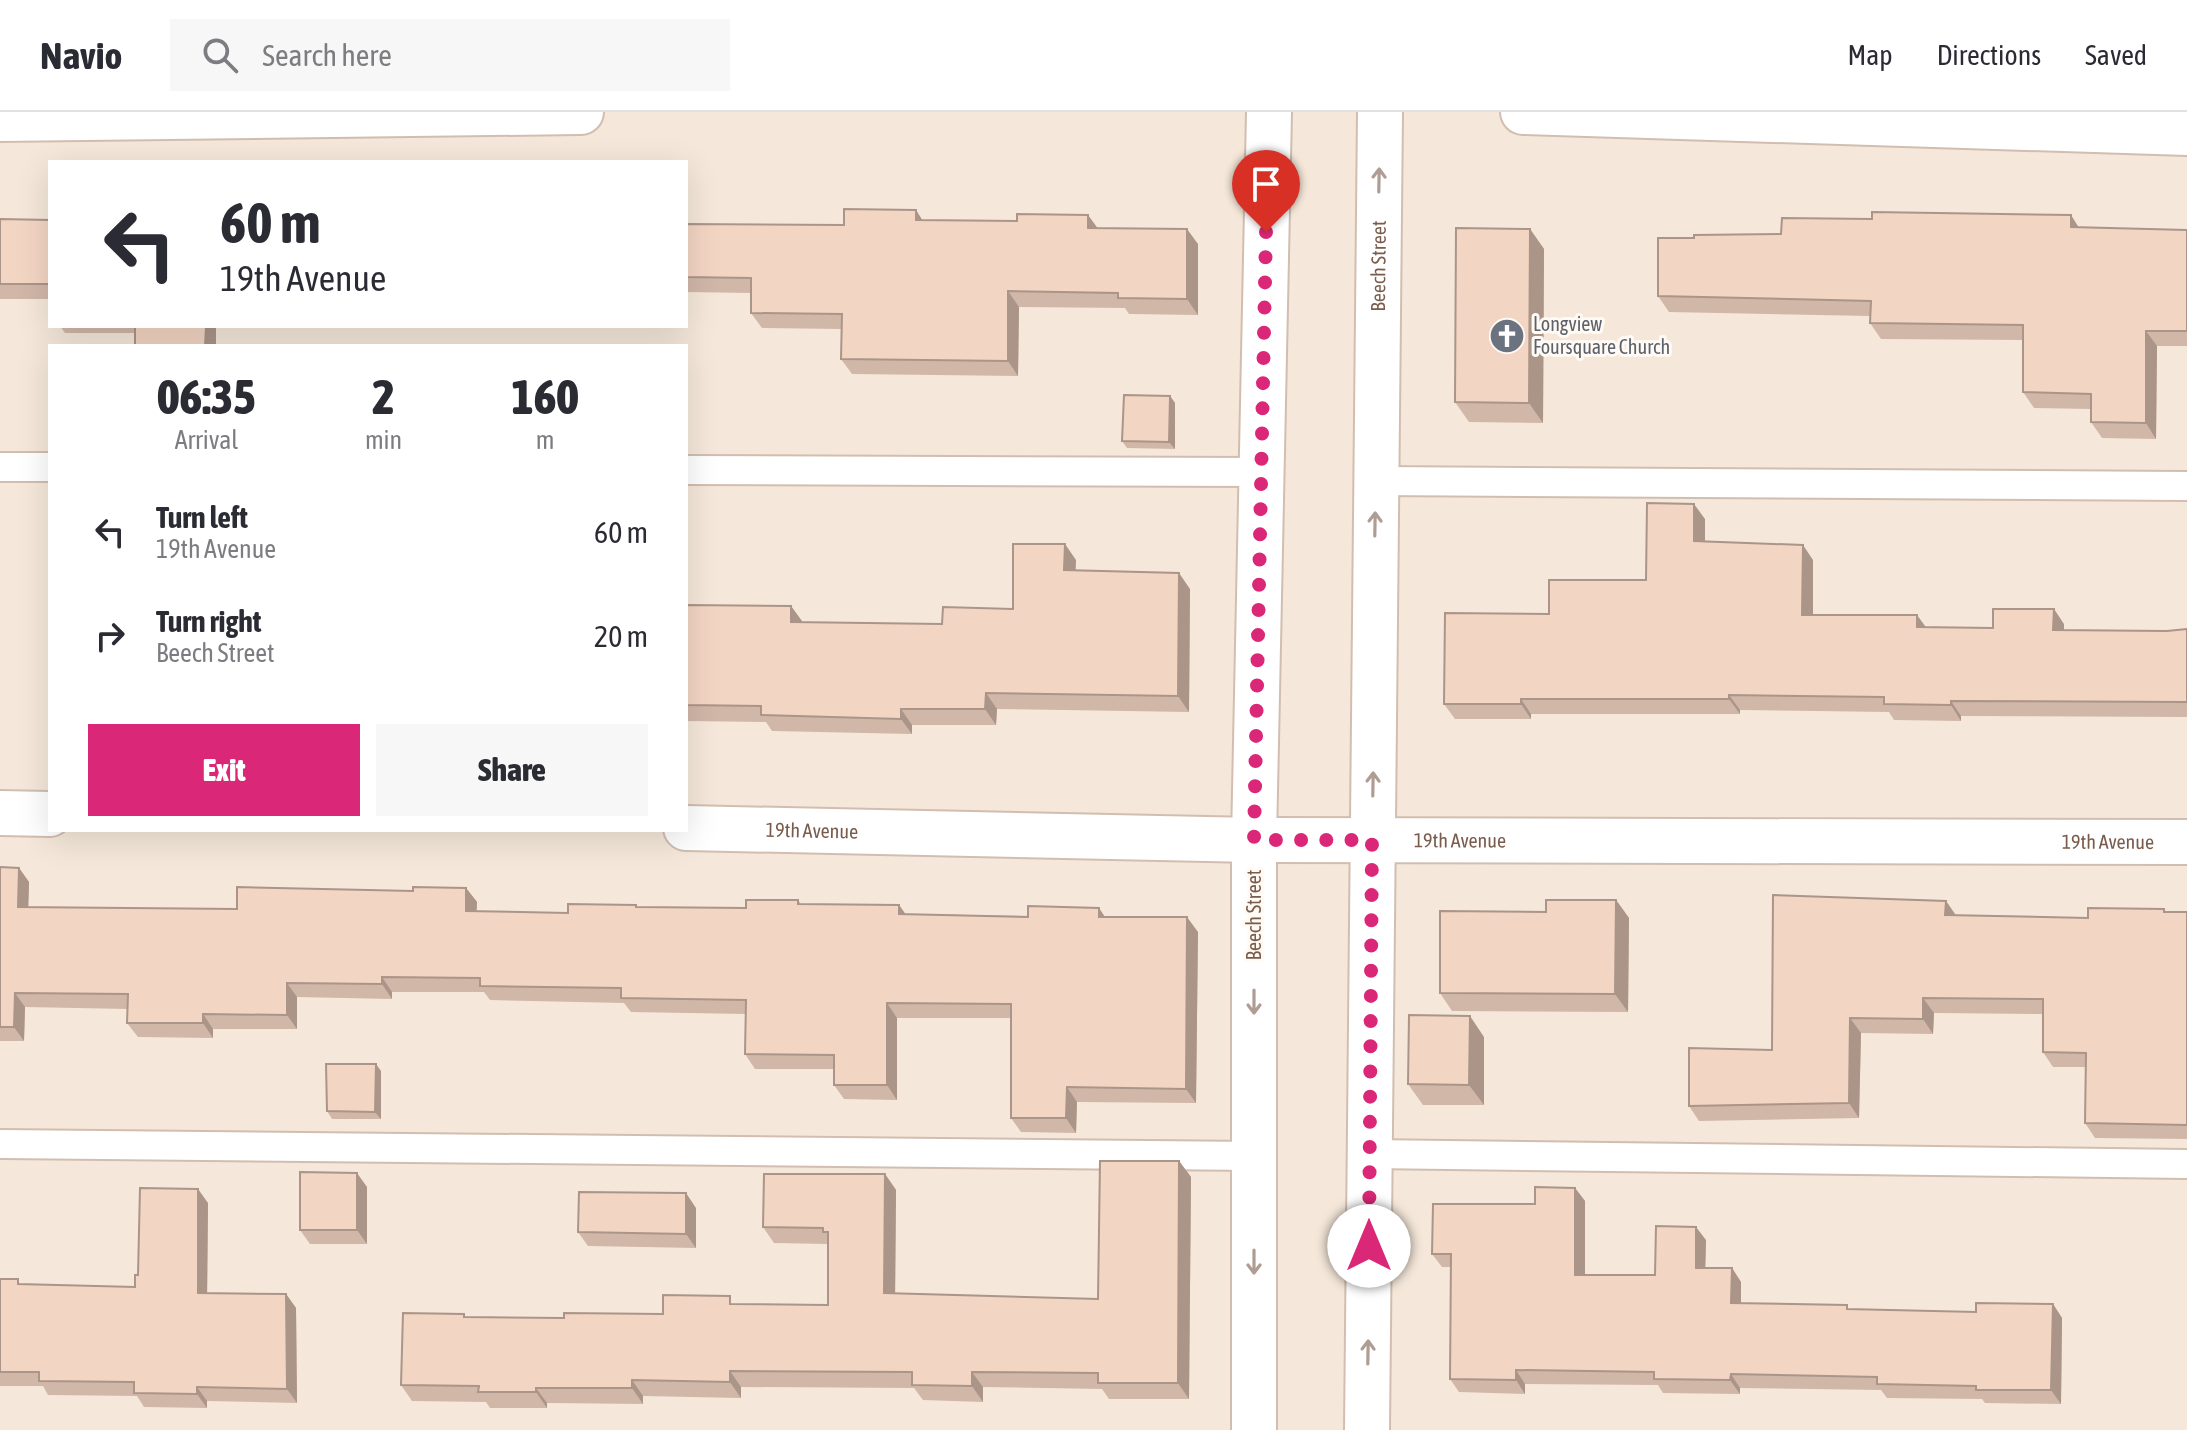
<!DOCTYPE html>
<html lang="en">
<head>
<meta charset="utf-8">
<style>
	:root { --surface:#fff; --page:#f7f7f7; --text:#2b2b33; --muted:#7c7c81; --line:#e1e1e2; --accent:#db2777 }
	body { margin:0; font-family:"Asap Condensed",sans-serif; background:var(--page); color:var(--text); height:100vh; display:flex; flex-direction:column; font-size:30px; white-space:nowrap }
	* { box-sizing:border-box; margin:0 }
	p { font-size:26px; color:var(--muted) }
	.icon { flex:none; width:44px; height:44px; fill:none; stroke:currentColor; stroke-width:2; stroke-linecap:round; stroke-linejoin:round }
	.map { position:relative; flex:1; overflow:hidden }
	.details { position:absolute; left:48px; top:232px; width:640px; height:488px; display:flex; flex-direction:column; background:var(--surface); border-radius:0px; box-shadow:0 8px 32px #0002 }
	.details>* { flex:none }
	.guide { position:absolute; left:48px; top:48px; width:640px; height:168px; border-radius:0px; box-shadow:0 8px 32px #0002; background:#fff; color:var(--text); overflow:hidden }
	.pin { position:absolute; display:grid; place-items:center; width:68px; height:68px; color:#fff; margin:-82px -34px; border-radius:50% 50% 50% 0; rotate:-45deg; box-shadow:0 0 8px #0007 }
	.pin .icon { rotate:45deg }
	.me { position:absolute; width:88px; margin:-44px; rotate:0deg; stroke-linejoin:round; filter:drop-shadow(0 0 6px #0008) }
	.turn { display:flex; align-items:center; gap:28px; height:168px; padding:0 40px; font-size:36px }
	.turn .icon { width:104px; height:104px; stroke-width:2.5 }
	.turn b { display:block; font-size:56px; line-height:68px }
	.eta { display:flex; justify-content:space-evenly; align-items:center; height:136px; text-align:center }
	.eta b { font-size:48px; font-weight:800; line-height:56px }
	.primary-button { display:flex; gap:16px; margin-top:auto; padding:16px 40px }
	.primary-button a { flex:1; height:92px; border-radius:0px; background:var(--accent); color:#fff; font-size:32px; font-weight:800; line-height:92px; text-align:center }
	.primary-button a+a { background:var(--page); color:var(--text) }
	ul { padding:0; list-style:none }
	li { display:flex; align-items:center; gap:24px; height:104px; padding:0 40px }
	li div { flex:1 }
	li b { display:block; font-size:30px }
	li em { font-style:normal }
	header { display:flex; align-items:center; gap:48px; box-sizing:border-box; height:112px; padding:0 40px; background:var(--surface); border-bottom:2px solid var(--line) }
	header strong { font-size:38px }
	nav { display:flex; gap:44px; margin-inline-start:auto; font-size:28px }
	.search { width:560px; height:72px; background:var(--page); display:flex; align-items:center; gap:20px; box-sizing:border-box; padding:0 28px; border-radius:0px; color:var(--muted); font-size:30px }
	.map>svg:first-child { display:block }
</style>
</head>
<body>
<header>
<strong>Navio</strong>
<div class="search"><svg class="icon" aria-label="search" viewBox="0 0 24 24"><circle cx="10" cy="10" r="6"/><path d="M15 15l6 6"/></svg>Search here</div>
<nav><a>Map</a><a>Directions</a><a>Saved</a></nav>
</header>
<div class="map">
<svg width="2187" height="1318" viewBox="0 0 2187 1318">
	<rect width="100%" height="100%" fill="#fdf6ec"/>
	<!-- residential -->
	<path fill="#f5e8da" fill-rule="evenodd" d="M0 0H2187V1318H0ZM50 50H686V214H50ZM50 234H686V718H50Z"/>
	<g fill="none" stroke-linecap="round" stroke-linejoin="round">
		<defs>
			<g id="service">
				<path d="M0 355H50"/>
				<path d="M686 358 1262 360"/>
				<path d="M1376 369 2187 374"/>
				<path d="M0 1032 1254 1044"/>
				<path d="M1370 1042 2187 1052"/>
			</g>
			<g id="minor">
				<path d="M1523 0 2187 21"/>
				<path d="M0 7 581 0"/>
				<path d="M0 701 50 702"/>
				<path id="s1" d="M686 716 1254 728 2187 730"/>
			</g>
			<g id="tertiary">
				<path d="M1254 1318V728L1269 0"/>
				<path id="s2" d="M1367 1318 1380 0"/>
			</g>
		</defs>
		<!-- service casing -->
		<use href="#service" stroke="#d1beb0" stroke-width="32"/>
		<!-- minor casing -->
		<use href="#minor" stroke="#d1beb0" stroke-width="48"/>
		<!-- tertiary casing -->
		<use href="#tertiary" stroke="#d1beb0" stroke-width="48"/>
		<!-- service -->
		<use href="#service" stroke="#fff" stroke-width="28"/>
		<!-- minor -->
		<use href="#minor" stroke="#fff" stroke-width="44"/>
		<!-- tertiary -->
		<use href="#tertiary" stroke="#fff" stroke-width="44"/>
	</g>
	<!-- wall -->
	<g fill="#d1b7a8">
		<path d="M916 98 922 108 1098 116 1198 132V203L1129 202 1125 196 1019 195 1018 264 852 262 841 247 842 217 762 216 751 201V181L686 180V112L844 113Z"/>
		<path d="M0 107 50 108V187H0Z"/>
		<path d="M2079 116 2187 118V234H2157L2156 327 2102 326 2091 310V297L2034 296 2023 280V228L1881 227 1870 211V204L1669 200 1658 184 1694 126 1781 122Z"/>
		<path d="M1530 117 1544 137 1543 311 1469 310 1455 290Z"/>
		<path d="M60 214H216V234L135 221H65Z"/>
		<path d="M1170 284 1175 291V337L1127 336 1122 329Z"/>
		<path d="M1705 407V429L1813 448V503L1925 515 1993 516 2064 512V518L2167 519 2187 517V605L1961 604V609L1894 608 1889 600 1740 598V602H1531V607H1455L1444 592 1549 502 1646 468Z"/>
		<path d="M1076 448 1075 458 1190 477 1189 600 997 597 996 613H912V622L772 619 766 610 686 609V493L791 494 802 510 942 512 1013 497Z"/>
		<path d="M0 755 19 756 29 770 28 795 237 797 413 779 466 776 477 790 476 799 568 801 636 793 637 795 746 796 798 788 801 792 899 793 905 802 1106 805 1198 820 1196 991 1077 990 1076 1021 1021 1020 1011 1006V906H897V988L844 987 834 973V957H755L745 942V902L631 900 624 891 490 888 484 880H392V887L297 885V917H213V926L138 925 127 911 128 897 25 895 24 929H0Z"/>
		<path d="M1616 788 1629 806 1628 900 1452 899 1440 881Z"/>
		<path d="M1946 789 1956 803 2088 806 2164 797 2166 800H2187V1027L2095 1026 2085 1011 2086 955H2053L2043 940V902L1934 901 1933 922 1861 921 1859 1006 1699 1009 1689 994 1772 938Z"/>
		<path d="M1484 925V993H1423L1408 972Z"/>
		<path d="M381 959V1007H332L327 999Z"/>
		<path d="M1179 1049 1191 1065 1189 1287H1109L1102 1277 983 1275V1290L923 1288 914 1276 741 1275V1286L643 1284V1292L547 1291V1296H490L486 1290 412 1289 401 1273 466 1205 564 1206 663 1202 736 1192 828 1193V1132L774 1131 763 1115 885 1062 896 1078 895 1181 1098 1187Z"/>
		<path d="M367 1075V1132H310L300 1118Z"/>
		<path d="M1575 1076 1585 1089V1163H1655L1706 1128 1705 1156H1732L1741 1170V1191L1850 1198 1976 1200 2053 1192 2062 1206 2061 1292 1985 1291 1982 1287 1887 1286 1881 1278 1740 1276V1282L1663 1281 1658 1273 1525 1272V1282L1459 1280 1450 1267 1451 1155H1442L1432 1142 1535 1092Z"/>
		<path d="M208 1091 207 1181 286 1182 296 1196 297 1291 207 1289V1296L144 1295 137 1284 48 1283 43 1274H0V1167L21 1172 135 1175 138 1163Z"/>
		<path d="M696 1096V1136L588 1134 578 1120Z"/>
	</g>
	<!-- shaded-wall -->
	<g fill="#aa9588">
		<path d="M916 98 926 114 916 108Z"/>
		<path d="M1088 103 1099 118 1088 116Z"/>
		<path d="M2071 103 2081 119 2071 115Z"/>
		<path d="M1187 117 1198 132V203L1187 187Z"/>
		<path d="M1530 117 1544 137 1543 311 1529 291Z"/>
		<path d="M1008 179 1019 195 1018 264 1008 249Z"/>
		<path d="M206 214H216V234H205Z"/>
		<path d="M2146 219 2157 234 2156 327 2146 311Z"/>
		<path d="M1170 284 1175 291V337L1169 330Z"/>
		<path d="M1694 392 1705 407V444L1694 429Z"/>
		<path d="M1065 432 1076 448 1075 474 1064 458Z"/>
		<path d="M1803 433 1813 448V519L1802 503Z"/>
		<path d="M1179 461 1190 477 1189 600 1178 584Z"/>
		<path d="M791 494 802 509V526L791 510Z"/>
		<path d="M2054 497 2064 512V533L2053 518Z"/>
		<path d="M1917 503 1928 518 1917 515Z"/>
		<path d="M986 581 997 597 996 613 985 597Z"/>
		<path d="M1729 583 1740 598V602L1729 587Z"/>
		<path d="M1521 587 1531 602V607L1521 592Z"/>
		<path d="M1951 589 1961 604V609L1951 593Z"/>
		<path d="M901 597 912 613V622L901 607Z"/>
		<path d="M19 756 29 770 28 809 18 795Z"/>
		<path d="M466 776 477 790 476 813 466 799Z"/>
		<path d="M1616 788 1629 806 1628 900 1615 882Z"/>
		<path d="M1946 789 1956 804 1945 803Z"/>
		<path d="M899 793 909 807 899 802Z"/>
		<path d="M1099 796 1109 811 1099 805Z"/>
		<path d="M1187 805 1198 820 1196 991 1186 977Z"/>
		<path d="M382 865 392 880V887L382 872Z"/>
		<path d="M287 871 297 885V917L287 903Z"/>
		<path d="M15 881 25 895 24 929 14 915Z"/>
		<path d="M1923 886 1934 901 1933 922 1923 907Z"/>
		<path d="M887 891 897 906V988L887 973Z"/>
		<path d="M203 902 213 917V926L203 911Z"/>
		<path d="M1470 904 1484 925V993L1469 973Z"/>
		<path d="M1850 906 1861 921 1859 1006 1849 991Z"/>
		<path d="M376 952 381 959V1007L375 1000Z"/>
		<path d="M1067 975 1077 990 1076 1021 1066 1006Z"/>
		<path d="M1179 1049 1191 1065 1189 1287 1178 1271Z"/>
		<path d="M357 1061 367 1075V1132L357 1118Z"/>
		<path d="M885 1062 896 1078 895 1197 884 1181Z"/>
		<path d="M1575 1076 1585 1089V1176L1575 1163Z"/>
		<path d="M198 1077 208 1091 207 1195 198 1181Z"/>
		<path d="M686 1081 696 1096V1136L686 1122Z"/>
		<path d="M1696 1115 1706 1128 1705 1169 1696 1156Z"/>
		<path d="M1732 1156 1741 1170V1204L1731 1191Z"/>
		<path d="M286 1182 296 1196 297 1291 287 1277Z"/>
		<path d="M2053 1192 2062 1206 2061 1292 2051 1278Z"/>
		<path d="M1516 1258 1525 1272V1282L1516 1268Z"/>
		<path d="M730 1259 741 1275V1286L730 1270Z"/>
		<path d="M972 1260 983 1275V1290L972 1274Z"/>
		<path d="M1731 1262 1740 1276V1282L1730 1268Z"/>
		<path d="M632 1268 643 1284V1292L632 1276Z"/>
		<path d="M197 1275 207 1289V1296L197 1282Z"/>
		<path d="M536 1276 547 1291V1296L536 1280Z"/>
	</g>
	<!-- building -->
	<g fill="#f3d5c3" stroke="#aa9588" stroke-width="2">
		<path d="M844 97 916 98V108L1017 109V102L1088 103V116L1187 117V187L1118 186V181L1008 179V249L841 247 842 202 751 201V166L686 165V112L844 113Z"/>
		<path d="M1872 100 2071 103V115L2187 118V219H2146V311L2091 310V282L2023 280V213L1870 211 1871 189 1658 184V126H1694V123L1781 122 1782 106 1872 107Z"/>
		<path d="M0 107 50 108V172H0Z"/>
		<path d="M1456 116 1530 117 1529 291 1455 290Z"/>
		<path d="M135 214H206L205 234H135Z"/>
		<path d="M1124 283 1170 284 1169 330 1122 329Z"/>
		<path d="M1647 391 1694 392V429L1803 433 1802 503H1917V515L1993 516V497H2054L2053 518 2167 519 2187 517V590L1951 589V593L1884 592V585L1729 583V587H1521V592H1444L1445 501 1549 502V468H1646Z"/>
		<path d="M1013 432H1065L1064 458 1179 461 1178 584 986 581 985 597H901V607L761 603V594L686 593V493L791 494V510L942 512 943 495 1013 497Z"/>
		<rect x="49" y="483" width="1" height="112"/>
		<path d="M0 755 19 756 18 795 237 797V775L413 779V775L466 776V799L568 801V792L636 793V795L746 796V788H798V792L899 793V802L1028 805V794L1099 796V805H1187L1186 977 1067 975 1066 1006H1011V892L887 891V973H834V943L745 942 746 888 621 886V876L480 874V866L382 865V872L287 871V903L203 902V911H127L128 882 15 881 14 915H0Z"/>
		<path d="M1773 783 1946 789 1945 803 2088 806V796L2164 797V800H2187V1013L2085 1011 2086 941 2043 940V887L1923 886V907L1850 906 1849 991 1689 994V936L1772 938Z"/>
		<path d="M1546 788H1616L1615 882 1440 881V799L1546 800Z"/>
		<path d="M1409 903 1470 904 1469 973 1408 972Z"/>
		<path d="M326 952H376L375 1000 327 999Z"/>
		<path d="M1100 1049H1179L1178 1271H1098V1261L972 1260V1274L912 1273V1260L730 1259V1270L632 1268V1276H536V1280H478L479 1274 401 1273 403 1201 464 1202V1205L564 1206V1201L663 1202V1183L730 1184V1192L828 1193V1120H823V1116L763 1115 764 1062H885L884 1181 1098 1187Z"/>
		<path d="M300 1060 357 1061V1118H300Z"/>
		<path d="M1535 1075 1575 1076V1163H1655L1656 1114 1696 1115V1156H1732L1731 1191 1847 1193V1197L1976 1200V1191L2053 1192 2051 1278H1976V1274L1877 1272V1265L1731 1262 1730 1268 1654 1267V1260L1516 1258V1268L1450 1267 1451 1142H1432L1433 1092H1535Z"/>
		<path d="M140 1076 198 1077V1181L286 1182 287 1277 197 1275V1282L134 1281V1270L39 1269V1260H0V1167H18V1172L135 1175V1163H138Z"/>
		<path d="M579 1080 686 1081V1122L578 1120Z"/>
	</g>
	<!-- one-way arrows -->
	<defs><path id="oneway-shaft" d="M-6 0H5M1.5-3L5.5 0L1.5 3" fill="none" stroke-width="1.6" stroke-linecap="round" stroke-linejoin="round" transform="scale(2)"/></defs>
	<g stroke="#af9d94">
		<use href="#oneway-shaft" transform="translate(1379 68) rotate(-89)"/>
		<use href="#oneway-shaft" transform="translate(1375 412) rotate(-89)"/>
		<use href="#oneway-shaft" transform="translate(1373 672) rotate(-89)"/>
		<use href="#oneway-shaft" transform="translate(1254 890) rotate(90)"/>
		<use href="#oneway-shaft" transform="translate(1254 1150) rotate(90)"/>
		<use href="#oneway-shaft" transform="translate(1368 1240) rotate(-89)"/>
	</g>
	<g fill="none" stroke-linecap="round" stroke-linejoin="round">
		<!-- route -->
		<path stroke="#db2777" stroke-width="14" stroke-dasharray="0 25.2" d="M1266 120 1254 728H1372L1369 1134"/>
	</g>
	<!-- icons -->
	<defs>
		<symbol id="church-disc" viewBox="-11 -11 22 22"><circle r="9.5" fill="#6b7280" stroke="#fffaf3"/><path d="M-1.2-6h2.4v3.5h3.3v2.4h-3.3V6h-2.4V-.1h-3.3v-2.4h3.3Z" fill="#fff"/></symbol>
	</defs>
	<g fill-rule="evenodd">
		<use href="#church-disc" x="1487" y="204" width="40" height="40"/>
	</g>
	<g text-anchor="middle" stroke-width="6" stroke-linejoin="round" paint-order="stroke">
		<!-- street labels -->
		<g font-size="20" fill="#7a5c4d" stroke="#fffaf3">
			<text dy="7" stroke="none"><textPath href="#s2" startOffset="1164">Beech Street</textPath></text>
			<text dy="7" stroke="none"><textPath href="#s1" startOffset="126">19th Avenue</textPath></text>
			<text dy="7" stroke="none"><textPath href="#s1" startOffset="774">19th Avenue</textPath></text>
			<text dy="7" stroke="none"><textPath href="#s1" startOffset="1422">19th Avenue</textPath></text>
			<text transform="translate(1254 803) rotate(-90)" y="7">Beech Street</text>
		</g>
		<!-- worship labels -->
		<g font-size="20" fill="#5b616d" stroke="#fffaf3" text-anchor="start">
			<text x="1533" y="219">Longview<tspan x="1533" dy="23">Foursquare Church</tspan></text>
		</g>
	</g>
</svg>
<div class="pin" style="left:1266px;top:120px;background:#d93025"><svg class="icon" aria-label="arrive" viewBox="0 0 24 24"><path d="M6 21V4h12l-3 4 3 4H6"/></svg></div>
<svg class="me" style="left:1369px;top:1134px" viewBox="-20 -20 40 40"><circle r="19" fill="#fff"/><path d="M0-13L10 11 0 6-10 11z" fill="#db2777"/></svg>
<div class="guide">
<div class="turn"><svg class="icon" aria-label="left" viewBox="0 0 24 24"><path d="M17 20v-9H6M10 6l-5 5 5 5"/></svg><div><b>60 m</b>19th Avenue</div></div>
</div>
<section class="details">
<div class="eta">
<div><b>06:35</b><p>Arrival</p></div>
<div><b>2</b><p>min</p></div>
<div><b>160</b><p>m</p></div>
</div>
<ul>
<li><svg class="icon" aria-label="left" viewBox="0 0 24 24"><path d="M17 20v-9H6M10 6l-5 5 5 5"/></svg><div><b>Turn left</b><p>19th Avenue</p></div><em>60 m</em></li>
<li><svg class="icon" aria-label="right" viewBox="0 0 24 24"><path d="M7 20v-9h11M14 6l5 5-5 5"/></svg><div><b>Turn right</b><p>Beech Street</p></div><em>20 m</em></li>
</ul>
<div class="primary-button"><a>Exit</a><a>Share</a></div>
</section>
</div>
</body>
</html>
